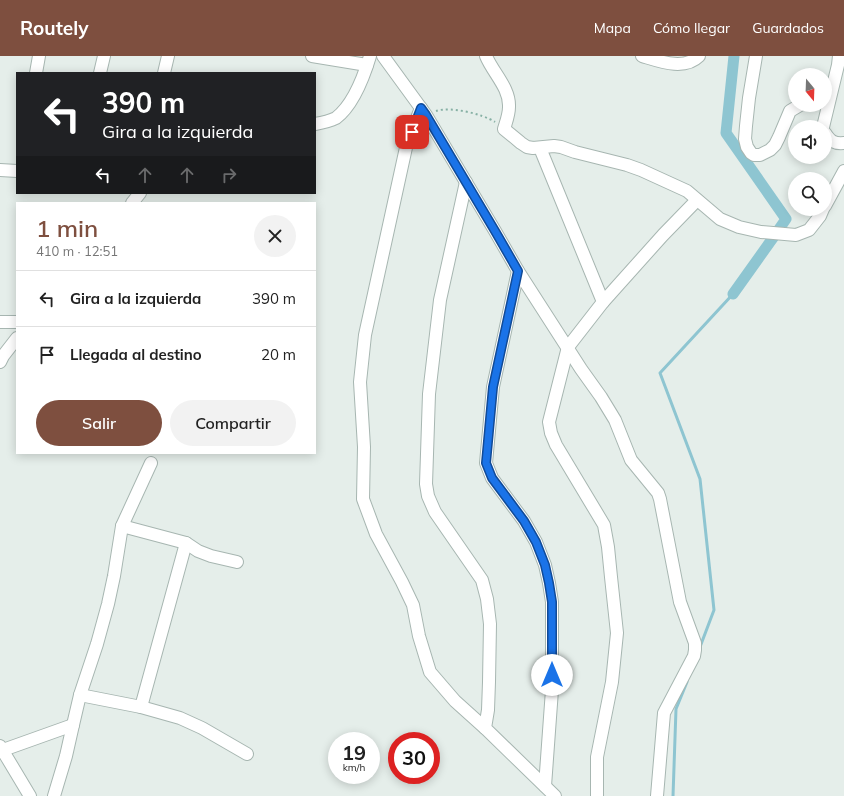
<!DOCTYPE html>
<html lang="es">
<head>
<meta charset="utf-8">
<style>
	:root { --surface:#fff; --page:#f2f2f2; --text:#222; --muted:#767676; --line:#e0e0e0; --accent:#7e4f3f }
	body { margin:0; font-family:Mulish,sans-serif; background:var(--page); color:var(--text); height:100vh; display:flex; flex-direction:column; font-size:15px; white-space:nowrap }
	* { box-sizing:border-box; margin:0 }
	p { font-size:13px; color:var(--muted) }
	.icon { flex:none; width:22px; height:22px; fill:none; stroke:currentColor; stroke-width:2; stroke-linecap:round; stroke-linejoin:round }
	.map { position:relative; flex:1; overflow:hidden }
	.drawer { position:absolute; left:16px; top:146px; width:300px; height:252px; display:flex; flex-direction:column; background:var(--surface); border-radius:0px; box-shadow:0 2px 10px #0003 }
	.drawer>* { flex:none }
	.top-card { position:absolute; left:16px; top:16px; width:300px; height:122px; border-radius:0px; box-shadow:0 2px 10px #0003; background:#202124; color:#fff; overflow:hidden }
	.needle { width:26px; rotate:161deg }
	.tools { position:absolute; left:788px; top:12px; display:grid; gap:8px }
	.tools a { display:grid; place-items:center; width:44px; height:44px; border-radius:50%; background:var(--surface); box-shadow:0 2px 10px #0003; font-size:20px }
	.speed { position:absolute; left:328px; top:676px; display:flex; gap:8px; font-size:20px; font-weight:700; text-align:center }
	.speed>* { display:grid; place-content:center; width:52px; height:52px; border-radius:50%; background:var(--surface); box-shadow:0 2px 10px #0003; line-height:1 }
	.speed small { font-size:10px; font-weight:400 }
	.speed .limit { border:6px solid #d22; background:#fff; color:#111 }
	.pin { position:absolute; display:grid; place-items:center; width:34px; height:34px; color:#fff; margin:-17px; border-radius:8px; box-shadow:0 2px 6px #0006 }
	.me { position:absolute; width:44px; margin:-22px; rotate:0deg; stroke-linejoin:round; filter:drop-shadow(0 0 3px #0008) }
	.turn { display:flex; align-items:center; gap:14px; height:84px; padding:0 20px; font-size:18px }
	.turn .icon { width:52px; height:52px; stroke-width:2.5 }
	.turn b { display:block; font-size:28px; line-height:34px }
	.lanes { display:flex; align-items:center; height:38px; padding:0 20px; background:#0003; justify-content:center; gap:20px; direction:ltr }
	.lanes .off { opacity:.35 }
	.round { display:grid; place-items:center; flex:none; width:42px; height:42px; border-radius:21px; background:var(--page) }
	.overview { display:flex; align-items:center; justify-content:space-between; height:68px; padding:0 20px }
	h1 { font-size:24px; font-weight:600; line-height:30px; color:var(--accent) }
	.primary-button { display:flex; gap:8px; margin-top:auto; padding:8px 20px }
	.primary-button a { flex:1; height:46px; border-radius:24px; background:var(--accent); color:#fff; font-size:16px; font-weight:600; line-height:46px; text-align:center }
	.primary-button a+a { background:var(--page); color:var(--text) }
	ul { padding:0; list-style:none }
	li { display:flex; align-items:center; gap:12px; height:56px; padding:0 20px; border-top:1px solid var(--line) }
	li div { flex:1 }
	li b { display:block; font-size:15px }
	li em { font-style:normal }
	header { display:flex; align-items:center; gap:24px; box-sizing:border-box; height:56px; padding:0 20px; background:var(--accent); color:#fff }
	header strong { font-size:19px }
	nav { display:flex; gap:22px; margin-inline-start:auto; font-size:14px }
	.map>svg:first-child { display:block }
</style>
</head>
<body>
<header>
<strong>Routely</strong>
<nav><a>Mapa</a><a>Cómo llegar</a><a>Guardados</a></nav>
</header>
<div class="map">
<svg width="844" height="740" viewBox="0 0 844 740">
	<rect width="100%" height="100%" fill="#e5eeea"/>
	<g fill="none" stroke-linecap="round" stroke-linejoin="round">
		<!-- stream -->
		<g stroke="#8ec5d1" stroke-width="3">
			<path d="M700 591 714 554 700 423 660 317 733 238"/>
			<path d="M673 740 676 653 687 626"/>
		</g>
		<!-- canal -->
		<path stroke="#8ec5d1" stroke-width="11" d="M733 238 775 179 786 163 726 77 734 0"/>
		<defs>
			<g id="street">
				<path d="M312 0 367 9"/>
				<path d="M383 0 426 59 495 175 518 215 581 313 601 341 615 364 631 404 658 437 660 443 680 546 695 587V594L694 600 664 657 657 740"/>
				<path d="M486 0C493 17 510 32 509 51 509 59 506 66 504 73L521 87 527 91 533 92 554 90 561 91 575 96 627 109 641 114 687 135 720 163 739 171 761 176 796 179 809 174 820 160 823 153"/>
				<path d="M642 0C659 5 684 15 699 0"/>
				<path d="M756 0 749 42 746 70 745 83 747 91 751 97 754 99H760L770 94 775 89 779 81 790 55 800 49"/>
				<path d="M36 17 39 0"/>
				<path d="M100 17 104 0"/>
				<path d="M164 17 168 0"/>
				<path d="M421 52 407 87 365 279 360 326 364 391 363 443 376 478 402 526 413 549 419 580 430 616 455 645 485 672"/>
				<path d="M315 68C321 67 330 65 336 62 353 49 364 20 370 0"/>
				<path d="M823 71 838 9 839 0"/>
				<path d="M825 77C830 85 834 88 844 87"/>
				<path d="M540 92 603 246"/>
				<path d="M0 114 17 115"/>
				<path d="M466 126 440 244 429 338 426 428 428 440 435 456 482 524 487 543 490 568 489 626 488 654 485 672 555 740"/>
				<path d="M132 147 140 137"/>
				<path d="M825 150 844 115"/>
				<path d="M518 215 493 331 486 407 492 422 524 465 536 486 545 509 549 527 552 546V634L545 730"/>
				<path d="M0 266H17"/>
				<path d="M0 306 3 300 17 282"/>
				<path d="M122 470 186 487 198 495 211 500 237 506"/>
				<path d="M80 639 141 651 180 662 202 672 247 698"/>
				<path d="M141 651 186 487"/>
				<path d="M0 690 30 740"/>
				<path d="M3 694 73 669"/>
				<path d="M54 740 66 700 73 669 80 639 97 588 108 548 114 520 122 470 151 407"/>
				<path d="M597 740V701L612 626 617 577 611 521 608 491 604 469 556 389 551 377 549 366 568 291 603 246 663 179 697 144"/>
			</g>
		</defs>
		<!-- street casing -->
		<use href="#street" stroke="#a7b6b1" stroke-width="14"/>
		<!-- path -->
		<path stroke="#86b0a4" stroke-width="2" stroke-dasharray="2 3" stroke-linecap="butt" d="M436 55C450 50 483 58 495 66"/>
		<!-- street -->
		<use href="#street" stroke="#fff" stroke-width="12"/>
	</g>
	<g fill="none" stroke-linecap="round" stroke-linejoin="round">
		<defs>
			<path id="route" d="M412 76 421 52 426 59 495 175 518 215 493 331 486 407 492 422 524 465 536 486 545 509 549 527 552 546V619"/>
		</defs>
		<!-- route casing -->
		<use href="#route" stroke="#114b97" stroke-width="10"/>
		<!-- route -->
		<use href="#route" stroke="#1a73e8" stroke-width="7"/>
	</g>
</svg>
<div class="tools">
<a><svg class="needle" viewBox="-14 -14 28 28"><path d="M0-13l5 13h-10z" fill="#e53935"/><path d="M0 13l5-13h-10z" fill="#767676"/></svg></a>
<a><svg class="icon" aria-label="sound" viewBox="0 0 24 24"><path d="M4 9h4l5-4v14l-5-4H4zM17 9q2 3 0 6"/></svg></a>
<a><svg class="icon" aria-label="search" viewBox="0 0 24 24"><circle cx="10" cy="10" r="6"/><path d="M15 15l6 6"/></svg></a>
</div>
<div class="speed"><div>19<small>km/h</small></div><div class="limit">30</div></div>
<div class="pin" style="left:412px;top:76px;background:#d93025"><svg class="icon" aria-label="arrive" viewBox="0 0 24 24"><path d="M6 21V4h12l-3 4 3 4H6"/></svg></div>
<svg class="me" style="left:552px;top:619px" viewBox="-20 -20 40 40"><circle r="19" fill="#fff"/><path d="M0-13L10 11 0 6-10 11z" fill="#1a73e8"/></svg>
<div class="top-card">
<div class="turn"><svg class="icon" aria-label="left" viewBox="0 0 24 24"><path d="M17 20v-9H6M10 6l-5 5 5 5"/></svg><div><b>390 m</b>Gira a la izquierda</div></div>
<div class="lanes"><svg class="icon" aria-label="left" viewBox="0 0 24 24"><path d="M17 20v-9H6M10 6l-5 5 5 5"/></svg><svg class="icon off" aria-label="ahead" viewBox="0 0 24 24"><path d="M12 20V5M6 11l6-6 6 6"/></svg><svg class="icon off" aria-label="ahead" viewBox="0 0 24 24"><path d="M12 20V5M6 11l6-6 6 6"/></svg><svg class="icon off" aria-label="right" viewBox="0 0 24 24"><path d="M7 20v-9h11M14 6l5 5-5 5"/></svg></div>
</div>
<section class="drawer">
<div class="overview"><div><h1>1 min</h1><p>410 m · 12:51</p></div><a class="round"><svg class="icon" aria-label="close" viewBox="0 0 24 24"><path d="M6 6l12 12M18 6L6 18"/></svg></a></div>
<ul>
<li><svg class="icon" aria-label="left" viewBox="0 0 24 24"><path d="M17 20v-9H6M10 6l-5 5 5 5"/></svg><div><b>Gira a la izquierda</b></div><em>390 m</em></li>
<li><svg class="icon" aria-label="arrive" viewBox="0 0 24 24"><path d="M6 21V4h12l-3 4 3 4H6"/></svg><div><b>Llegada al destino</b></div><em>20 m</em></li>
</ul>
<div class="primary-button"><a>Salir</a><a>Compartir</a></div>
</section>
</div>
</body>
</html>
